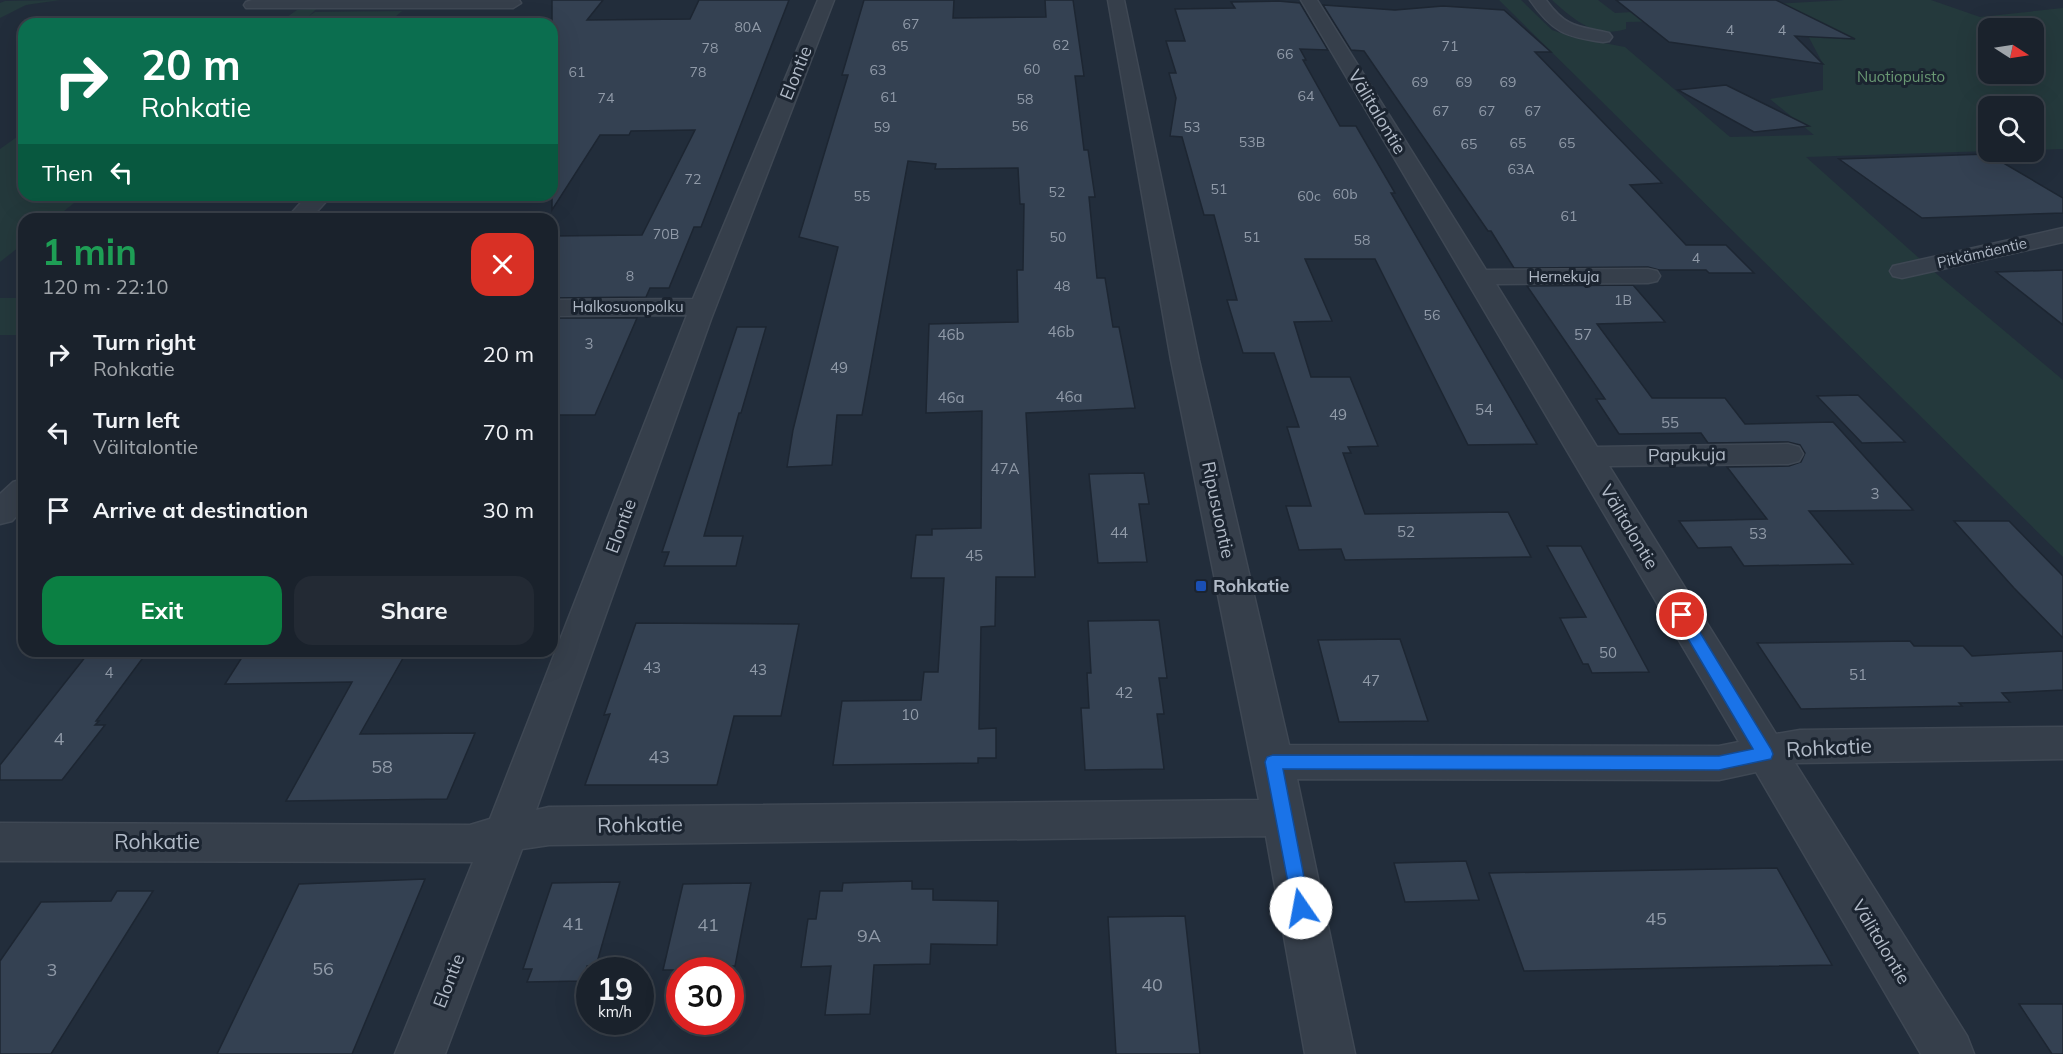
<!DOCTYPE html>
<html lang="en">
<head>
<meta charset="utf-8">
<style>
	:root { --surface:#1a222c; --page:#232a34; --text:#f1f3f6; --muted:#9fa4a9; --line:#383f48; --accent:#0b8043 }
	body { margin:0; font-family:Mulish,sans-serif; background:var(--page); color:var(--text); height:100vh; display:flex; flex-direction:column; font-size:22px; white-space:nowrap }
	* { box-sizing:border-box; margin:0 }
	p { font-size:20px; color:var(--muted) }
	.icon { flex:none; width:33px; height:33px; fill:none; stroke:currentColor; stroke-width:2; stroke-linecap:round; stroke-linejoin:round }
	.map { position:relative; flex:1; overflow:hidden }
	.panel { position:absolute; left:18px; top:213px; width:540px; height:444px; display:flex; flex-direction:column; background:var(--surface); border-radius:18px; box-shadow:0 6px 24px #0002,0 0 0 2px var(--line) }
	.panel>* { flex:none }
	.banner { position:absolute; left:18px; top:18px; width:540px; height:183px; border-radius:18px; box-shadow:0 6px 24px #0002,0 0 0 2px var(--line); background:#0b6e4f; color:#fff; overflow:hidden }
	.needle { width:39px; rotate:102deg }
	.buttons { position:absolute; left:1978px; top:18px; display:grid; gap:12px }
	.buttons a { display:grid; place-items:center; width:66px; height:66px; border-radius:12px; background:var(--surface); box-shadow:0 6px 24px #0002,0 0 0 2px var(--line); font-size:30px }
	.speed { position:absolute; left:576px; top:957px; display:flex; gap:12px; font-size:30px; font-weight:700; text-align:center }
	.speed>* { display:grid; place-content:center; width:78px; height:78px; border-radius:50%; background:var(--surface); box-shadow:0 6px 24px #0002,0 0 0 2px var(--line); line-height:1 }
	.speed small { font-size:15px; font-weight:400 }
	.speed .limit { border:9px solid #d22; background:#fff; color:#111 }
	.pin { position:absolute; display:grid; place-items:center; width:51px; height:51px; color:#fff; margin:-26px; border:3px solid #fff; border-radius:50%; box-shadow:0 2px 6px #0007 }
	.me { position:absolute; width:66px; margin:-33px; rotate:348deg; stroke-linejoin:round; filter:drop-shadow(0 0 4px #0008) }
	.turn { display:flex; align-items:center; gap:21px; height:126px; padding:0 24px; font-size:27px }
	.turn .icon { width:78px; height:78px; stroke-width:2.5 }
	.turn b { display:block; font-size:42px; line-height:51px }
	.then { display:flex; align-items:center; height:57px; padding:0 24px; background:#0003; gap:12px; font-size:22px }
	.round { display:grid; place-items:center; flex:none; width:63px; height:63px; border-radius:18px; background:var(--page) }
	.overview { display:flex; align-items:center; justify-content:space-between; height:102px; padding:0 24px }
	h1 { font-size:36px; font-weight:700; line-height:45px; color:#1e9e55 }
	.cta { display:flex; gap:12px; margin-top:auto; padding:12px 24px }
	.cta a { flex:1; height:69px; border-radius:18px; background:var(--accent); color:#fff; font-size:24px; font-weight:700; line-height:69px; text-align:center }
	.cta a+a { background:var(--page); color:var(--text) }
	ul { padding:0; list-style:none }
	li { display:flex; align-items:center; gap:18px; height:78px; padding:0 24px }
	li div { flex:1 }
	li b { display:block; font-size:22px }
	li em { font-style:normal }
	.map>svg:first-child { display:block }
</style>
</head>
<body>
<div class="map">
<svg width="2063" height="1054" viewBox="0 0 2063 1054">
	<rect width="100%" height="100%" fill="#222d3b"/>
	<!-- green -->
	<g fill="#24393c" fill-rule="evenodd">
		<path d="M60 0 26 5 0 18V3L5 1Z"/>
		<path d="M1499 0H1521L1552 30 1572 37 1625 47 1730 137 1814 135 1770 99 1823 90V64L1805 30 1672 21 1626 22V29C1595 39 1573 19 1552 0H1598L1615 13 1844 0H1931L1980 17 2063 8V149L2034 150V106H1989V151L1806 157 1939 276 2063 380V557ZM1989 28H2034V74H1989Z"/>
		<path d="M316 9 309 16 315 12 402 11 387 24H277L297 10Z"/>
		<path d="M24 132V195H84L54 219H24V243L0 262V149Z"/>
		<rect x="0" y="298" width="24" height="37"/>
	</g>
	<!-- building -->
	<g fill="#344152" stroke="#1d2632" stroke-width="1.5">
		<path d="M552 0H603L587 20 690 19 699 0H789L701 227H694L669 288H650L646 297 552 298V236L642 235 695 130 631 131 629 135H600L552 210Z"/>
		<path d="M864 0H954L953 18 1046 17 1045 0H1073L1084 76H1075L1084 150H1088L1095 197H1089L1097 278H1105L1113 327H1119L1135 408 1026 413 1035 577H996L995 626 981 627 979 729 996 728V758H978V763L833 765 842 701 921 700 924 672H938L944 578H911L916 535H932V529L981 528 982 411 926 413 929 324 1018 322 1017 270H1023L1024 204H1020L1018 168 935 169 936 164 908 161 862 415H837L832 465 787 467 793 430 838 247 799 237 848 75H842Z"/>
		<path d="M1616 0H1776L1855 39 1795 36 1823 64 1669 42Z"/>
		<path d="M1278 1 1300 3 1328 50 1300 49 1306 60H1303L1340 126H1356L1395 193H1391L1537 444 1468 445 1375 259H1305L1332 321 1294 322 1311 377H1350L1378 446 1348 447 1351 453H1343L1365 514 1508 512 1531 557 1345 560 1341 549 1299 550 1286 506H1311L1287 427H1299L1274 353H1243L1227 300H1237L1214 215H1204L1182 137 1170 136 1176 98 1169 73H1176L1166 41H1185L1175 9 1235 8 1231 2Z"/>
		<path d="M1323 5 1395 10 1443 6 1504 10 1551 52H1535L1662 183 1630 185 1686 245H1726L1754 273H1709L1706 270H1659L1648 267 1514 268 1491 231H1488L1364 51 1351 50Z"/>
		<path d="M1726 85 1809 126 1754 132 1678 90Z"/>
		<path d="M1988 154 2063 198V213L1922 218 1839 159Z"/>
		<path d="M2063 270V325L1996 272Z"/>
		<path d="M1633 285 1665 322 1597 324 1652 398H1725L1745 424 1833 422 1913 510 1809 511 1853 564 1744 566 1731 547 1698 548 1679 521 1767 519 1727 467 1789 466 1801 462 1805 453 1800 445 1788 442 1708 443 1701 433 1619 434 1596 399H1605L1527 286Z"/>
		<path d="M552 318H637L595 415H552Z"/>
		<path d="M737 327H766L741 413H739L704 536H743L736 566H664L669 552H662Z"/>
		<path d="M1858 395 1905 442 1862 443 1817 396Z"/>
		<path d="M1144 473 1149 504H1139L1147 562 1098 563 1089 474Z"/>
		<path d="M1954 521H2009L2063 576V638L2014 588Z"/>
		<path d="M1547 546H1581L1649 672 1592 673 1588 664H1583L1560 618 1586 617Z"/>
		<path d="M1159 620 1167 678H1159L1164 714H1157L1164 769 1085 770 1081 708H1089L1087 673H1091L1088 621Z"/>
		<path d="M636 623 799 624 781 716H734L717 785H585L610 714 604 715Z"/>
		<path d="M1400 639 1428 721 1339 722 1318 640Z"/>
		<path d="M1910 641 1914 646H1963L1972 656 2063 651V690L2002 693 2010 702 1959 703 1962 706 1801 709 1757 643Z"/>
		<path d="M90 651H148L96 721H99L95 725H105L62 780H0V765Z"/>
		<path d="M246 651H407L360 734 475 733 447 799 286 801 352 682 225 684Z"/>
		<path d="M1466 861 1479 900 1405 902 1394 863Z"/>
		<path d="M1777 868 1832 965 1524 971 1489 873Z"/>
		<path d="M425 879 352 1054H217L299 884Z"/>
		<path d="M912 881V889H933V900L998 901 997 945 931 944 930 964 874 965 870 1014 825 1015 831 966 801 967 808 919H816L820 891H842L843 883Z"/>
		<path d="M620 882 596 966H587L583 981 527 982 532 969H523L552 883Z"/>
		<path d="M751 883 735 966H727L726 970H663L683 884Z"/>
		<path d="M117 891H153L51 1054H0V961L41 902 111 901Z"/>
		<path d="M1185 916 1200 1054H1116L1108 917Z"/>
		<path d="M2019 1004H2063V1054H2052Z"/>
	</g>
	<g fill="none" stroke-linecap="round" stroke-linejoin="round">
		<defs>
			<g id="minor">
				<path d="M252 0H519L521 3 513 8H246L244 5 246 2Z"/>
				<path d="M818 0H834L711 319 536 810 549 807 1259 800 1171 360 1108 0H1124L1199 360 1289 745 1719 746 1739 742 1301 0H1317L1486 270 1648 269 1657 271 1660 276 1657 281 1648 283 1496 284 1597 447 1788 444 1799 447 1803 454 1799 461 1788 464 1609 466 1776 734 1800 730 2063 727V759L1795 763 1967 1036 1974 1054H1921L1756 772 1719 780 1297 779 1355 1054H1305L1266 836 549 845 522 849 445 1054H395L473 862 0 861V823L470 825 490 819 687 315 552 316V300L693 299Z"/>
				<path d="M1530 0H1546C1566 28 1578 26 1609 33L1612 37 1609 41 1603 42C1566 37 1552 32 1530 0Z"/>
				<path d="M308 195H332L310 219H286Z"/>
				<path d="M2063 228V242L1902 278 1893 276 1890 271 1893 266 1902 264Z"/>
				<path d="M24 479V508L12 521 0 524V494L13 482Z"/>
			</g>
		</defs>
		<!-- minor casing -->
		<use href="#minor" stroke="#3f4854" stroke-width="3"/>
		<!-- minor -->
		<use href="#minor" fill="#363f4b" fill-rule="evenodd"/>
	</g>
	<!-- route -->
	<path fill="#1a73e8" stroke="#114b97" stroke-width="1.5" d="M1682 610 1687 611 1771 749 1773 754 1771 759 1719 770 1283 769 1310 908 1308 914 1301 917 1294 914 1265 762 1267 757 1273 755 1719 756 1753 749 1674 615 1677 611Z"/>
	<!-- markers -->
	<rect fill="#1a4fb4" stroke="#1b2430" stroke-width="2" x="1195" y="580" width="12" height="12" rx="3"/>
	<g text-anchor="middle" stroke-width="6" stroke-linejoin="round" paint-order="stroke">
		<!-- far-number labels -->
		<g font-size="14" fill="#909aa8">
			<text x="911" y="29">67</text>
			<text x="748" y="32">80A</text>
			<text x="1730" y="35">4</text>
			<text x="1782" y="35">4</text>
			<text x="1061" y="50">62</text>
			<text x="900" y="51">65</text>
			<text x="1450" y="51">71</text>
			<text x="710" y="53">78</text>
			<text x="1285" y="59">66</text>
			<text x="1032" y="74">60</text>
			<text x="878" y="75">63</text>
			<text x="577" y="77">61</text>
			<text x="698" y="77">78</text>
			<text x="1420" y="87">69</text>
			<text x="1464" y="87">69</text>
			<text x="1508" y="87">69</text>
			<text x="1306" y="101">64</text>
			<text x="889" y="102">61</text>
			<text x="606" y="103">74</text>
			<text x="1025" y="104">58</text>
			<text x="1441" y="116">67</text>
			<text x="1487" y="116">67</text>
			<text x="1533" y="116">67</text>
			<text x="1020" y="131">56</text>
			<text x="882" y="132">59</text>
			<text x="1192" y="132">53</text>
			<text x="1252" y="147">53B</text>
			<text x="1518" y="148">65</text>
			<text x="1567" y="148">65</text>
			<text x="1469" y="149">65</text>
			<text x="1521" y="174">63A</text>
			<text x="693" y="184">72</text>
			<text x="1219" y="194">51</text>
			<text x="1057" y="197">52</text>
			<text x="1345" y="199">60b</text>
			<text x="862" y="201">55</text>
			<text x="1309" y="201">60c</text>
			<text x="1569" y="221">61</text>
			<text x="666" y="239">70B</text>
			<text x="1058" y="242">50</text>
			<text x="1252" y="242">51</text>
			<text x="1362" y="245">58</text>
			<text x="1696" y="263">4</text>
			<text x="630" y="281">8</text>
			<text x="1062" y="291">48</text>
			<text x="1623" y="305">1B</text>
			<text x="1432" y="320">56</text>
		</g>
		<!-- far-park labels -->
		<g font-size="15" fill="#699873" stroke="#1b2430">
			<text x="1901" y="82">Nuotiopuisto</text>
		</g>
		<!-- far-street labels -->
		<g font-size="15" fill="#b1bac7" stroke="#1b2430">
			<text transform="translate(1982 253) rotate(-13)" y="5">Pitkämäentie</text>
			<text x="1564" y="282">Hernekuja</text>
			<text x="628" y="312">Halkosuonpolku</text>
		</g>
		<!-- number labels -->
		<g font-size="15" fill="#909aa8">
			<text x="1061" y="337">46b</text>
			<text x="951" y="340">46b</text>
			<text x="1583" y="340">57</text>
			<text x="589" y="349">3</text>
			<text x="839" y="373">49</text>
			<text x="1069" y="402">46a</text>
			<text x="951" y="403">46a</text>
			<text x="1484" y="415">54</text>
			<text x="1338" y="420">49</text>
			<text x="1670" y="428">55</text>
			<text x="1005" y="474">47A</text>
			<text x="1875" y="499">3</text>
			<text x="1406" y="537">52</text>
			<text x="1119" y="538">44</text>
			<text x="1758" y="539">53</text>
			<text x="974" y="561">45</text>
			<text x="1608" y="658">50</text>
			<text x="652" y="673">43</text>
			<text x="758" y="675">43</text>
			<text x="109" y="678">4</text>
			<text x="1858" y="680">51</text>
			<text x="1371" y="686">47</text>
			<text x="1124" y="698">42</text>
			<text x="910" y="720">10</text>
		</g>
		<!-- street labels -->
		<g font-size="18" fill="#b1bac7" stroke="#1b2430">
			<text transform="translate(796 73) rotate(-68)" y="6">Elontie</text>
			<text transform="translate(1377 112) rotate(59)" y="6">Välitalontie</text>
			<text transform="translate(1687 455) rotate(-1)" y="6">Papukuja</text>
			<text transform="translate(1218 510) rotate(78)" y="6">Ripusuontie</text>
			<text transform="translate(621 526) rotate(-70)" y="6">Elontie</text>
			<text transform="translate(1629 527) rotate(59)" y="6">Välitalontie</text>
			<text transform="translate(1881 942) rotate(59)" y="6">Välitalontie</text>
			<text transform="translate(449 981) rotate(-69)" y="6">Elontie</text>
		</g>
		<!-- poi labels -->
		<g font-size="18" font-weight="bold" fill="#b1bac7" stroke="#1b2430" text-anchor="start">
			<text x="1213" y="592">Rohkatie</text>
		</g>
		<!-- near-number labels -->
		<g font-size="18" fill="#909aa8">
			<text x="59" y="745">4</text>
			<text x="659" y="763">43</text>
			<text x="382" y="773">58</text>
			<text x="1656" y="925">45</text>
			<text x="573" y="930">41</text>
			<text x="708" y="931">41</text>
			<text x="869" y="942">9A</text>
			<text x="323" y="975">56</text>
			<text x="52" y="976">3</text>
			<text x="1152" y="991">40</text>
		</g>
		<!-- near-street labels -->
		<g font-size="21" fill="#b1bac7" stroke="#1b2430">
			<text transform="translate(1829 748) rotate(-3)" y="7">Rohkatie</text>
			<text transform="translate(640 825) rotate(-1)" y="7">Rohkatie</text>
			<text x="157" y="849">Rohkatie</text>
		</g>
	</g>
</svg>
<div class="buttons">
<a><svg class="needle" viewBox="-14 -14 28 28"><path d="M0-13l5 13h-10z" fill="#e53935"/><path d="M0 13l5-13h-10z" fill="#9fa4a9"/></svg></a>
<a><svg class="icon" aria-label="search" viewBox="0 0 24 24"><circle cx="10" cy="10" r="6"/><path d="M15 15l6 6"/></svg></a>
</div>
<div class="speed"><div>19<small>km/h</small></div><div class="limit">30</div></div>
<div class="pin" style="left:1682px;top:615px;background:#d93025"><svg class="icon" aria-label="arrive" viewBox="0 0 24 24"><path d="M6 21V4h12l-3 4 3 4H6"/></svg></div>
<svg class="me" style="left:1301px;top:908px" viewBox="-20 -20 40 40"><circle r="19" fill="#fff"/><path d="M0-13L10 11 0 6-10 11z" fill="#1a73e8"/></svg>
<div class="banner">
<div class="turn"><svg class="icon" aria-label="right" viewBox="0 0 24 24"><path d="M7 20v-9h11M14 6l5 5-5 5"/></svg><div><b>20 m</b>Rohkatie</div></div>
<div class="then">Then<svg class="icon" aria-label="left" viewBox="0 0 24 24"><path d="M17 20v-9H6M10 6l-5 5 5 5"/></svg></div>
</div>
<section class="panel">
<div class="overview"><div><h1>1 min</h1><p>120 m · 22:10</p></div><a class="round" style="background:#d93025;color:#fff"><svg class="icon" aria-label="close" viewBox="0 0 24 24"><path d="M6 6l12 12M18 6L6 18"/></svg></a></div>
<ul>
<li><svg class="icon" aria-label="right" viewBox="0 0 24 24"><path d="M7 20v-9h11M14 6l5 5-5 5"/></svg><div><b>Turn right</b><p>Rohkatie</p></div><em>20 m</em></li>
<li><svg class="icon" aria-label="left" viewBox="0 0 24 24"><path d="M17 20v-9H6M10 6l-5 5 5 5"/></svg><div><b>Turn left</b><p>Välitalontie</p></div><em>70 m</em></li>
<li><svg class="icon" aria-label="arrive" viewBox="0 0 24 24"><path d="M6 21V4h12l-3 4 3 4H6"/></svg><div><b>Arrive at destination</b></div><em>30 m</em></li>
</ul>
<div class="cta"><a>Exit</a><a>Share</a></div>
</section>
</div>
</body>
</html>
